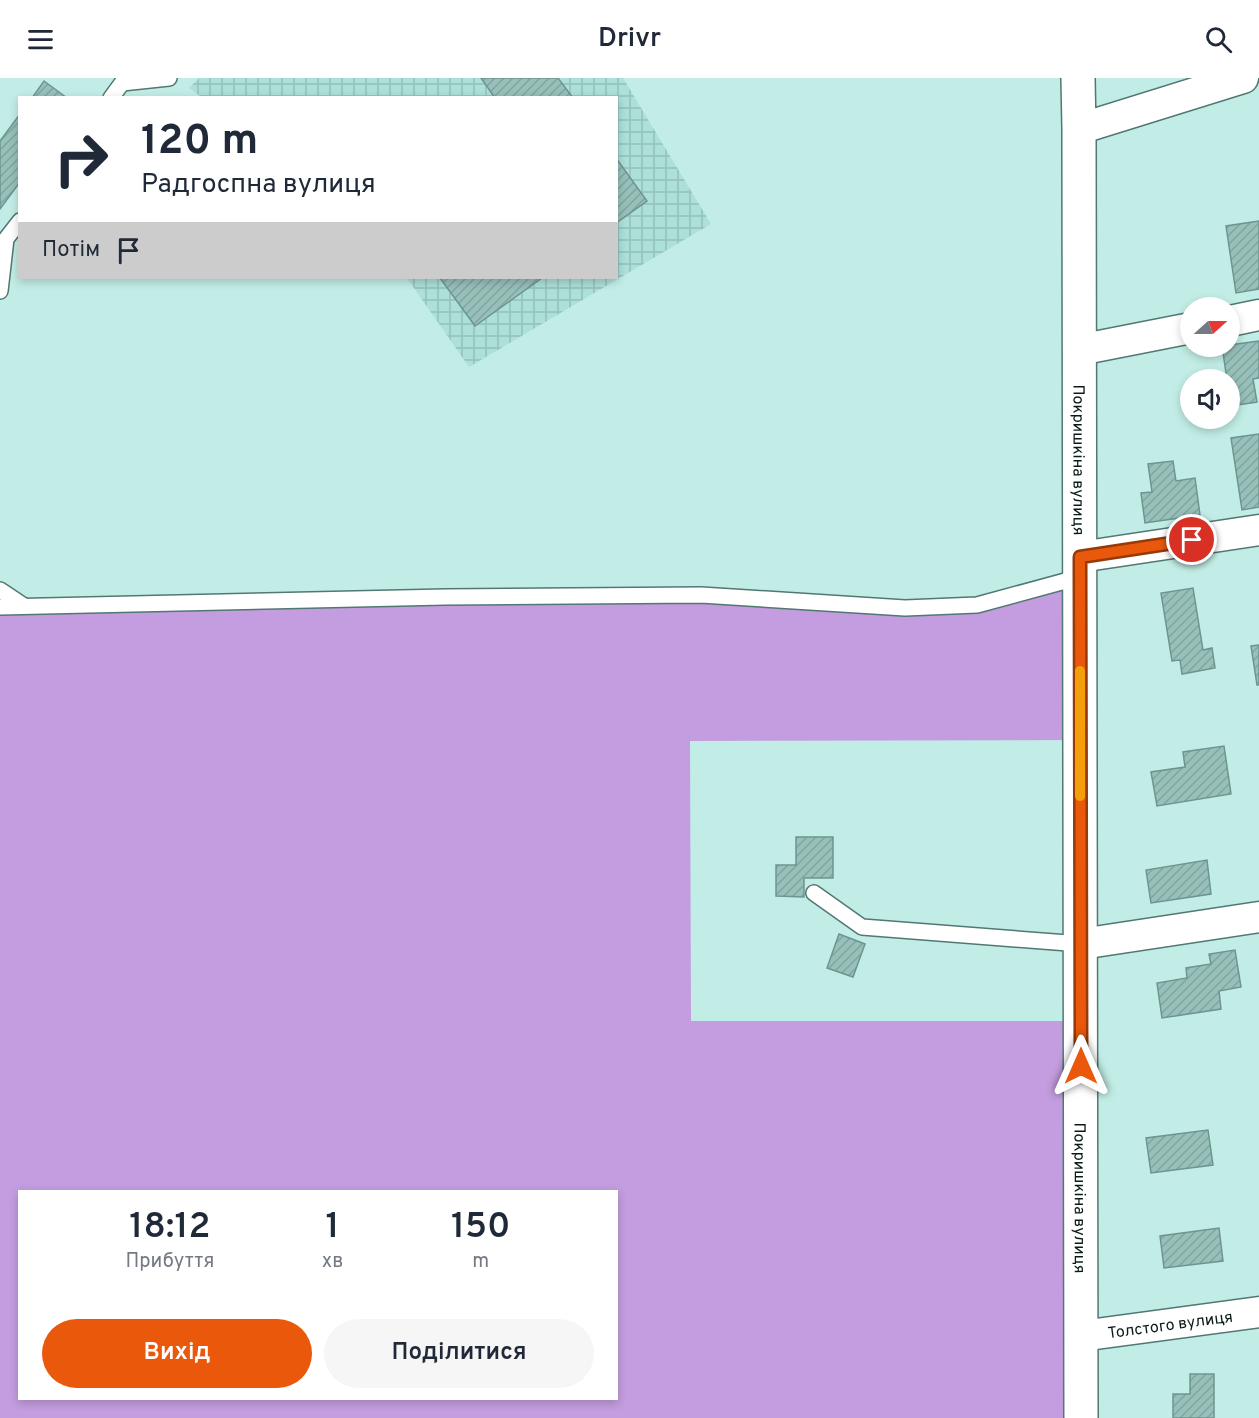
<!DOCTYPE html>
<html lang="uk">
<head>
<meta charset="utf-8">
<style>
	:root { --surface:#fff; --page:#f6f6f7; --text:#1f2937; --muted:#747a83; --accent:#ea580c }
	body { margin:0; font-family:Overpass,sans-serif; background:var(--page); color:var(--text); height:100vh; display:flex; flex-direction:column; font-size:22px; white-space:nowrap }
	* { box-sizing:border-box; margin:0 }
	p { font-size:20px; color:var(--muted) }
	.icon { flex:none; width:33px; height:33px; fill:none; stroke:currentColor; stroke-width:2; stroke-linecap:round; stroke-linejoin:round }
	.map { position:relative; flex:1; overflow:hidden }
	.drawer { position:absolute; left:18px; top:1112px; width:600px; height:210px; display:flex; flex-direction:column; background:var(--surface); border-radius:0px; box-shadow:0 3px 9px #0003 }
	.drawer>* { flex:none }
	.hud { position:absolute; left:18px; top:18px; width:600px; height:183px; border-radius:0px; box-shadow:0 3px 9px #0003; background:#fff; color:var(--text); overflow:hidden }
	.needle { width:39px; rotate:69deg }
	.buttons { position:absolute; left:1180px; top:219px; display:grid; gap:12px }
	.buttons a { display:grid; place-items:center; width:60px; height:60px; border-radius:50%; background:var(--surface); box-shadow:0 3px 9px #0003; font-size:30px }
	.pin { position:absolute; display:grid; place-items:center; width:51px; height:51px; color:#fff; margin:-26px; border:3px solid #fff; border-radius:50%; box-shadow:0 2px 6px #0007 }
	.me { position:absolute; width:66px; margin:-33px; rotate:0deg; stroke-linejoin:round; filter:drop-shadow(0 0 4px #0008) }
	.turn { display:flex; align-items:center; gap:21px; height:126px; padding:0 24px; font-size:27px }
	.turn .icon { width:78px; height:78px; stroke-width:2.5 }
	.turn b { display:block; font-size:42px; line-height:51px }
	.then { display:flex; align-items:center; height:57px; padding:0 24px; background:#0003; gap:12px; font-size:22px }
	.eta { display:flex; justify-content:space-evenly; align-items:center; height:102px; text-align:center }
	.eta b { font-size:36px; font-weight:600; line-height:42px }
	.button { display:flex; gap:12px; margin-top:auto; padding:12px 24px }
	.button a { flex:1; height:69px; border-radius:36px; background:var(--accent); color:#fff; font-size:24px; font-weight:600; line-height:69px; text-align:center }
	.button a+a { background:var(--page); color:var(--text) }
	header { display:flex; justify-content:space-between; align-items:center; height:78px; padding:0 24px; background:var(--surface); font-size:27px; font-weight:600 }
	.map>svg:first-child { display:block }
</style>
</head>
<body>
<header><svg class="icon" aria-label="menu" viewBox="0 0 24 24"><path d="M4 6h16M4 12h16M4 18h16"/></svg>Drivr<svg class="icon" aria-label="search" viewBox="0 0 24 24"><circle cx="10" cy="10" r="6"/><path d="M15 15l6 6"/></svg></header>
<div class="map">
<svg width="1259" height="1340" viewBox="0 0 1259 1340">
	<defs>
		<pattern id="industrial-grid" width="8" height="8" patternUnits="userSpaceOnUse" patternTransform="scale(1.5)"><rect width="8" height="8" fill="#ace0d9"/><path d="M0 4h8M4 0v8" fill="none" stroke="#93c0ba"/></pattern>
		<pattern id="building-hatch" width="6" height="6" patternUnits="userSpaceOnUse" patternTransform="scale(1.5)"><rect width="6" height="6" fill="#97c0ba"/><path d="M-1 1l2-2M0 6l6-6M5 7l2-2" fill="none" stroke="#81a49f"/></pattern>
	</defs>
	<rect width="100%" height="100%" fill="#c2ede6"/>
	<!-- industrial -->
	<path fill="url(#industrial-grid)" d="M199 0H623L711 146 469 289 407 200H616V20H203L189 10Z"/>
	<!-- grass -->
	<path fill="#c39ddf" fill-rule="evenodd" d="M1080 499V662L690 663 691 943H1081V1340H0V529L445 519 977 527ZM20 1113H616V1320H20Z"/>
	<!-- building -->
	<g fill="url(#building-hatch)" stroke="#6d9590" stroke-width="1.5">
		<path d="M481 0H558L573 20H495Z"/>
		<path d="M44 3 67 20H32Z"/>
		<path d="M20 36V104L0 131V63Z"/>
		<path d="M616 80 647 123 616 145Z"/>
		<path d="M1259 143V211L1236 215 1226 148Z"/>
		<path d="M440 200H542L475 248Z"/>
		<path d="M1259 263V300L1253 301 1257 324 1231 328 1230 302H1227L1222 268Z"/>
		<path d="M1259 356V429L1242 432 1231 360Z"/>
		<path d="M1173 383 1176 403 1195 400 1200 437 1145 445 1141 415 1152 414 1148 386Z"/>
		<path d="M1193 510 1203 572 1212 570 1215 590 1182 596 1180 582 1172 583 1161 515Z"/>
		<path d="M1259 567V607H1257L1251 568Z"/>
		<path d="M1224 668 1231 716 1157 728 1151 694 1185 689 1183 674Z"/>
		<path d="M796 759H833V800H804V819L776 818V787H796Z"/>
		<path d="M1207 782 1211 816 1151 825 1146 792Z"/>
		<path d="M839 856 865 866 853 899 827 890Z"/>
		<path d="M1235 872 1241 909 1219 913 1221 931 1162 940 1157 905 1187 900 1186 890 1211 886 1209 876Z"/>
		<path d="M1208 1052 1213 1087 1151 1095 1146 1060Z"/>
		<path d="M1219 1150 1223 1183 1164 1190 1160 1158Z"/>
		<path d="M1190 1296H1214V1340H1173V1316H1190Z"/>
	</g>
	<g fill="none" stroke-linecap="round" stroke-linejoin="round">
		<defs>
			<g id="service">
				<path d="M111 20 122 5 169 0"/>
				<path d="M0 213 6 161 20 143"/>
				<path d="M0 512 24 528"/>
				<path d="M0 529 445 519 701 517 905 530 977 527 1080 499"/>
				<path d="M814 815 862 849 1081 866"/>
			</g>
			<g id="minor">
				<path d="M1079 51 1243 0"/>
				<path d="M1230 243 1259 237"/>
				<path d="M1079 272 1191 250"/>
				<path d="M1080 479 1259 452"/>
				<path d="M1081 866 1259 839"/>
				<path id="s1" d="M1081 1258 1259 1234"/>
			</g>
			<g id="tertiary">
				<path id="s2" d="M1078 0 1079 51 1081 1340"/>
			</g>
		</defs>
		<!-- service casing -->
		<use href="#service" stroke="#517872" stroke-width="18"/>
		<!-- minor casing -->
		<use href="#minor" stroke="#517872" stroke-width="33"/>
		<!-- tertiary casing -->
		<use href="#tertiary" stroke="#517872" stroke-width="36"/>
		<!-- service -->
		<use href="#service" stroke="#fff" stroke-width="15"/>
		<!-- minor -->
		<use href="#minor" stroke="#fff" stroke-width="30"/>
		<!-- tertiary -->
		<use href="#tertiary" stroke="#fff" stroke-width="33"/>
	</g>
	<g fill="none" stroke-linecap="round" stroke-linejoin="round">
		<defs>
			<path id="route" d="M1081 988 1080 479 1192 462"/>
		</defs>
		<!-- route casing -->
		<use href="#route" stroke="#983908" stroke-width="15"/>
		<!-- route -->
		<use href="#route" stroke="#ea580c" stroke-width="10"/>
		<!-- slow -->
		<path stroke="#f59e0b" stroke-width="10" d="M1080 593V718"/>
	</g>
	<g text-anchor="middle" stroke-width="5" stroke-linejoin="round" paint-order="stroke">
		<!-- street labels -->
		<g font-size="16" fill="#091a18" stroke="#fff">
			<text dy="6" stroke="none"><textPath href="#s2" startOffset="382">Покришкіна вулиця</textPath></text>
			<text dy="6" stroke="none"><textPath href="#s2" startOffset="1120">Покришкіна вулиця</textPath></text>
			<text dy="6" stroke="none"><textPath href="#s1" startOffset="90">Толстого вулиця</textPath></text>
		</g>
	</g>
</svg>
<div class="buttons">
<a><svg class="needle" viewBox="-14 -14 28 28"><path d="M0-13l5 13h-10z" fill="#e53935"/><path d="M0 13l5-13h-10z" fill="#747a83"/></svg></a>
<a><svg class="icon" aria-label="sound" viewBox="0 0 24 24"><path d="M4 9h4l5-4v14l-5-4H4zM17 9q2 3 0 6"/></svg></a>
</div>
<div class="pin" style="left:1192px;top:462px;background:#d93025"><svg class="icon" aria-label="arrive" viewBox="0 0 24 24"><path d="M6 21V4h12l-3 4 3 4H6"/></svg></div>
<svg class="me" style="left:1081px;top:988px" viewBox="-20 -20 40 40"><path d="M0-17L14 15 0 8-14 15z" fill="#ea580c" stroke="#fff" stroke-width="4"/></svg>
<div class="hud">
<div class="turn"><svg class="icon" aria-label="right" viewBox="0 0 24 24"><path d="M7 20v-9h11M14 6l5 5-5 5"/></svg><div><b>120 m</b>Радгоспна вулиця</div></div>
<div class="then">Потім<svg class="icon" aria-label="arrive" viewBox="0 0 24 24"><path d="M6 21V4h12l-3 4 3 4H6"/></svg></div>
</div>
<section class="drawer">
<div class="eta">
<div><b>18:12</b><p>Прибуття</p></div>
<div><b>1</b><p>хв</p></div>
<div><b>150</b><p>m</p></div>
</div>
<div class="button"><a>Вихід</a><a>Поділитися</a></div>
</section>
</div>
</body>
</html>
